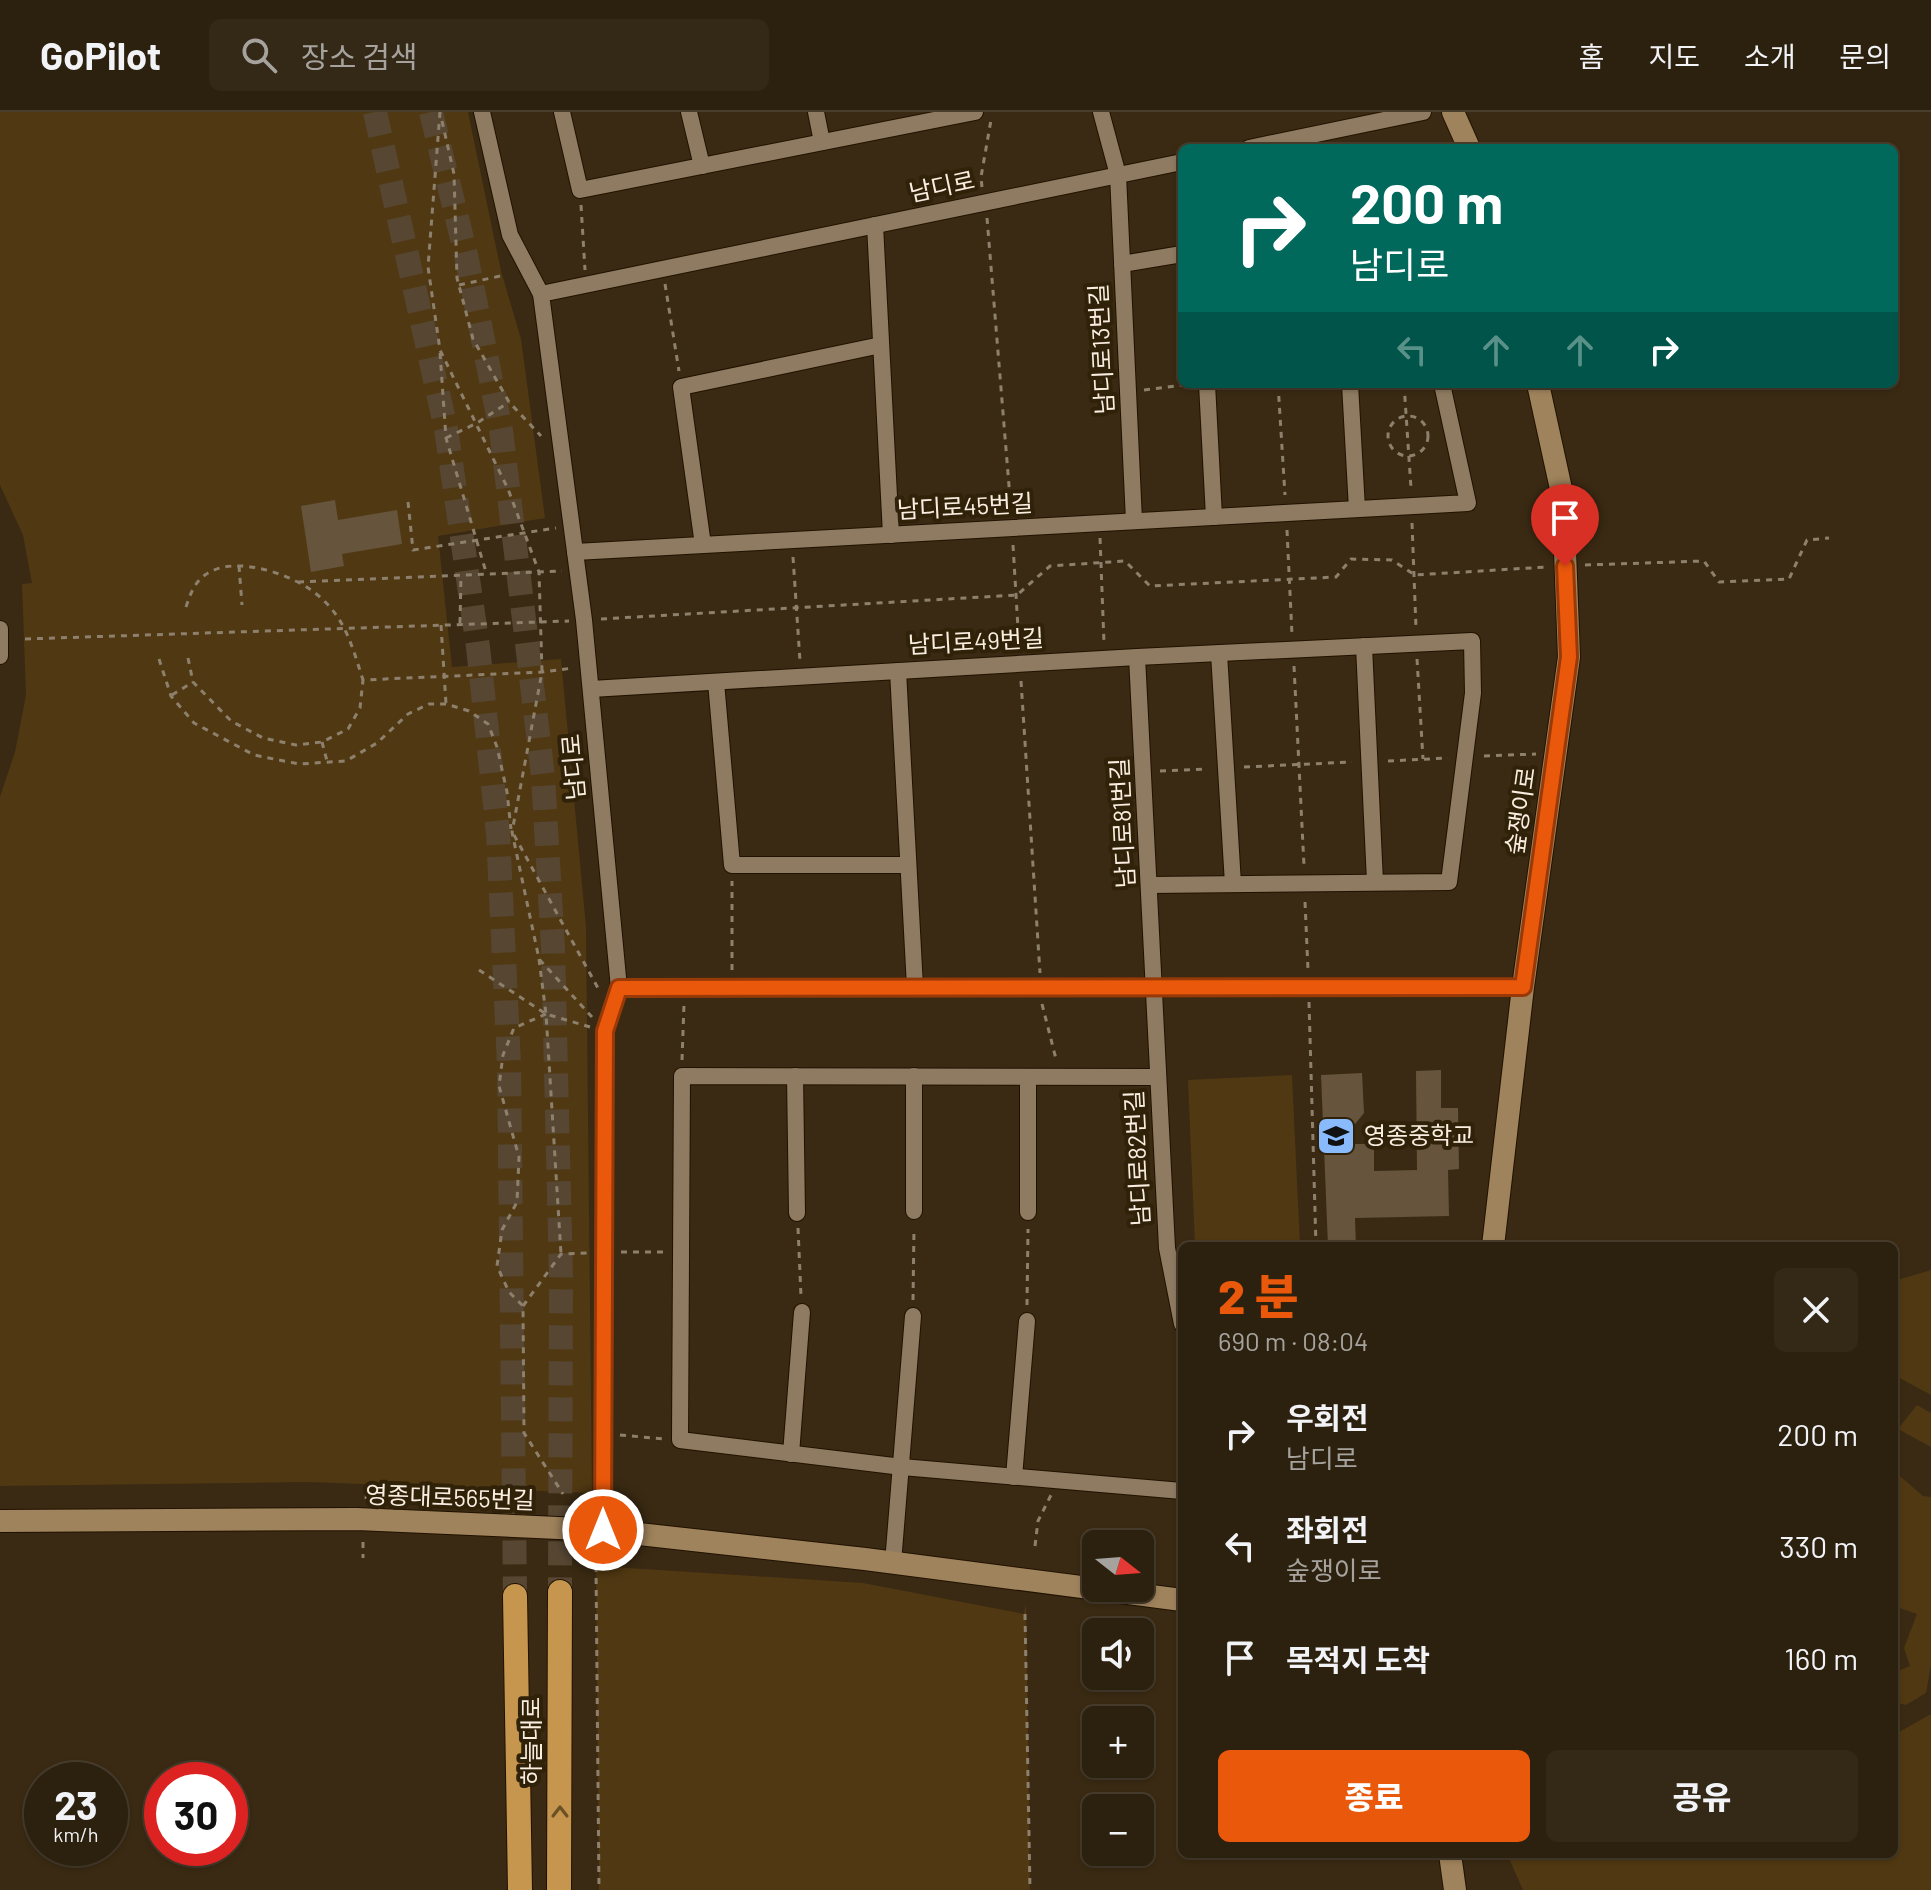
<!DOCTYPE html>
<html lang="ko">
<head>
<meta charset="utf-8">
<style>
	:root { --surface:#2c200e; --page:#342817; --text:#f1f3f6; --muted:#a6a39e; --line:#483e2e; --accent:#ea580c }
	body { margin:0; font-family:Barlow,"Noto Sans KR",sans-serif; background:var(--page); color:var(--text); height:100vh; display:flex; flex-direction:column; font-size:30px; white-space:nowrap }
	* { box-sizing:border-box; margin:0 }
	p { font-size:26px; color:var(--muted) }
	.icon { flex:none; width:44px; height:44px; fill:none; stroke:currentColor; stroke-width:2; stroke-linecap:round; stroke-linejoin:round }
	.map { position:relative; flex:1; overflow:hidden }
	.drawer { position:absolute; left:1178px; top:1130px; width:720px; height:616px; display:flex; flex-direction:column; background:var(--surface); border-radius:12px; box-shadow:0 2px 6px #0004,0 0 0 2px var(--line) }
	.drawer>* { flex:none }
	.top-card { position:absolute; left:1178px; top:32px; width:720px; height:244px; border-radius:12px; box-shadow:0 2px 6px #0004,0 0 0 2px var(--line); background:#00695c; color:#fff; overflow:hidden }
	.needle { width:52px; rotate:107deg }
	.tools { position:absolute; left:1082px; top:1418px; display:grid; gap:16px }
	.tools a { display:grid; place-items:center; width:72px; height:72px; border-radius:12px; background:var(--surface); box-shadow:0 2px 6px #0004,0 0 0 2px var(--line); font-size:40px }
	.speed { position:absolute; left:24px; top:1650px; display:flex; gap:16px; font-size:40px; font-weight:700; text-align:center }
	.speed>* { display:grid; place-content:center; width:104px; height:104px; border-radius:50%; background:var(--surface); box-shadow:0 2px 6px #0004,0 0 0 2px var(--line); line-height:1 }
	.speed small { font-size:20px; font-weight:400 }
	.speed .limit { border:12px solid #d22; background:#fff; color:#111 }
	.pin { position:absolute; display:grid; place-items:center; width:68px; height:68px; color:#fff; margin:-82px -34px; border-radius:50% 50% 50% 0; rotate:-45deg; box-shadow:0 0 8px #0007 }
	.pin .icon { rotate:45deg }
	.me { position:absolute; width:88px; margin:-44px; rotate:0deg; stroke-linejoin:round; filter:drop-shadow(0 0 6px #0008) }
	.turn { display:flex; align-items:center; gap:28px; height:168px; padding:0 40px; font-size:36px }
	.turn .icon { width:104px; height:104px; stroke-width:2.5 }
	.turn b { display:block; font-size:56px; line-height:68px }
	.lanes { display:flex; align-items:center; height:76px; padding:0 40px; background:#0003; justify-content:center; gap:40px; direction:ltr }
	.lanes .off { opacity:.35 }
	.round { display:grid; place-items:center; flex:none; width:84px; height:84px; border-radius:12px; background:var(--page) }
	.head { display:flex; align-items:center; justify-content:space-between; height:136px; padding:0 40px }
	h1 { font-size:48px; font-weight:800; line-height:60px; color:var(--accent) }
	.primary-button { display:flex; gap:16px; margin-top:auto; padding:16px 40px }
	.primary-button a { flex:1; height:92px; border-radius:12px; background:var(--accent); color:#fff; font-size:32px; font-weight:800; line-height:92px; text-align:center }
	.primary-button a+a { background:var(--page); color:var(--text) }
	ul { padding:0; list-style:none }
	li { display:flex; align-items:center; gap:24px; height:112px; padding:0 40px }
	li div { flex:1 }
	li b { display:block; font-size:30px }
	li em { font-style:normal }
	header { display:flex; align-items:center; gap:48px; box-sizing:border-box; height:112px; padding:0 40px; background:var(--surface); border-bottom:2px solid var(--line) }
	header strong { font-size:38px }
	nav { display:flex; gap:44px; margin-inline-start:auto; font-size:28px }
	.search { width:560px; height:72px; background:var(--page); display:flex; align-items:center; gap:20px; box-sizing:border-box; padding:0 28px; border-radius:12px; color:var(--muted); font-size:30px }
	.map>svg:first-child { display:block }
</style>
</head>
<body>
<header>
<strong>GoPilot</strong>
<div class="search"><svg class="icon" aria-label="search" viewBox="0 0 24 24"><circle cx="10" cy="10" r="6"/><path d="M15 15l6 6"/></svg>장소 검색</div>
<nav><a>홈</a><a>지도</a><a>소개</a><a>문의</a></nav>
</header>
<div class="map">
<svg width="1931" height="1778" viewBox="0 0 1931 1778">
	<rect width="100%" height="100%" fill="#3a2a13"/>
	<!-- green -->
	<g fill="#503812">
		<path d="M0 0H468L501 159 521 227 545 406 438 424 452 555 561 547 586 815 592 1381 309 1370 0 1374V685L15 640 26 583 22 472 32 471 23 423 0 373Z"/>
		<path d="M1292 963 1300 1134H1195L1188 968Z"/>
		<path d="M1931 1158V1283L1894 1263V1169Z"/>
		<path d="M1917 1293 1931 1301V1335L1898 1317Z"/>
		<path d="M1894 1359 1923 1384 1931 1385V1553L1926 1581 1906 1593 1894 1590 1896 1560 1910 1554 1904 1536 1917 1502 1894 1494Z"/>
		<path d="M596 1454 863 1471 1024 1502 1026 1492 1030 1778H599Z"/>
		<path d="M1931 1602V1778H1523L1507 1742H1894V1623Z"/>
	</g>
	<!-- building -->
	<g fill="#66543c">
		<path d="M335 388 338 408 397 398 402 432 342 442 344 454 311 460 301 394Z"/>
		<path d="M1441 958V996H1458L1459 1057 1448 1058 1449 1104 1355 1106 1356 1134H1328L1321 963 1362 961 1364 1001 1351 1017 1352 1032H1374V1059L1417 1058 1416 959Z"/>
	</g>
	<g fill="none" stroke-linecap="round" stroke-linejoin="round">
		<!-- highway-tunnel -->
		<g stroke="#574732" stroke-width="24" stroke-dasharray="24 12" stroke-linecap="butt">
			<path d="M375 0 446 317 478 535 498 721 509 952 515 1484"/>
			<path d="M431 0 466 143 501 318 543 664 553 836 561 1165 560 1480"/>
		</g>
		<defs>
			<g id="street">
				<path d="M482 0 510 123 541 182"/>
				<path d="M562 0 580 78 975 0"/>
				<path d="M689 0 702 54"/>
				<path d="M816 0 822 30"/>
				<path d="M1101 0 1118 63 1134 409"/>
				<path d="M1249 36 1423 0"/>
				<path d="M1182 50 541 182 584 508 619 876 1523 875"/>
				<path d="M875 113 891 423"/>
				<path d="M1122 152 1182 142"/>
				<path d="M1207 272 1214 405"/>
				<path d="M1350 272 1357 397"/>
				<path d="M703 433 681 275 881 233"/>
				<path d="M575 440 1468 391 1442 272"/>
				<path d="M0 517V544"/>
				<path d="M1364 534 1375 770"/>
				<path d="M1219 541 1233 772"/>
				<path d="M1137 545 1167 1136 1182 1212"/>
				<path d="M898 559 915 875"/>
				<path d="M716 570 732 753H908"/>
				<path d="M591 577 1137 545 1472 529 1473 581 1449 770 1150 773"/>
				<path d="M795 964 797 1101"/>
				<path d="M914 964V1099"/>
				<path d="M1028 965V1100"/>
				<path d="M1157 965 682 964 680 1328 902 1355 1182 1379"/>
				<path d="M791 1342 802 1200"/>
				<path d="M1014 1365 1027 1209"/>
				<path d="M603 1418 605 919 619 876"/>
				<path d="M893 1451 913 1204"/>
			</g>
			<g id="secondary">
				<path d="M1453 0 1469 36"/>
				<path d="M1493 1134 1523 875 1569 545 1563 386 1538 272"/>
				<path d="M0 1409 357 1407 603 1418 865 1447 1182 1488"/>
				<path d="M1450 1742 1455 1778"/>
			</g>
			<g id="highway">
				<path d="M515 1484 520 1778"/>
				<path d="M559 1778 560 1480"/>
			</g>
		</defs>
		<!-- street casing -->
		<use href="#street" stroke="#211200" stroke-width="18"/>
		<!-- secondary casing -->
		<use href="#secondary" stroke="#211200" stroke-width="24"/>
		<!-- highway casing -->
		<use href="#highway" stroke="#211200" stroke-width="26"/>
		<!-- path -->
		<g stroke="#8d806d" stroke-width="3" stroke-dasharray="6 6" stroke-linecap="butt">
			<path d="M440 0 428 155 440 238 508 377 539 460 542 560 512 720 539 847 592 905"/>
			<path d="M442 9 454 62 457 166 473 227 509 290 541 324"/>
			<path d="M982 75 981 65 991 8"/>
			<path d="M581 93 585 158"/>
			<path d="M987 106 1011 398"/>
			<path d="M665 172 679 259"/>
			<path d="M459 173 505 163"/>
			<path d="M440 241 446 326 486 460"/>
			<path d="M1278 272 1285 383"/>
			<path d="M1404 272 1411 376"/>
			<path d="M1144 278 1192 272"/>
			<circle cx="1408" cy="324" r="20"/>
			<path d="M446 326 477 311 509 290"/>
			<path d="M408 390 413 438 556 416"/>
			<path d="M1412 411 1416 516"/>
			<path d="M1287 418 1292 523"/>
			<path d="M1100 426 1104 531"/>
			<path d="M1013 433 1019 533"/>
			<path d="M793 445 800 549"/>
			<path d="M1585 453 1704 449 1719 470 1789 467 1807 428 1829 426"/>
			<path d="M239 454 242 493"/>
			<path d="M298 470 562 459"/>
			<path d="M186 495C190 483 194 471 205 463 234 441 297 463 321 486 346 508 353 537 363 568"/>
			<path d="M601 507 1017 483 1050 454 1125 449 1150 474 1336 465 1351 447 1392 448 1415 463 1546 455"/>
			<path d="M460 511 461 463"/>
			<path d="M441 513 446 592"/>
			<path d="M25 527 569 509"/>
			<path d="M188 546 193 570 231 609 263 626 296 633 322 630 348 617 360 596 363 568 542 560 573 556"/>
			<path d="M159 547 171 584 194 611 254 643 299 652 346 649 377 631 408 602 429 592H446L469 599 488 612 497 635 507 680 511 717"/>
			<path d="M1417 547 1423 647"/>
			<path d="M1294 554 1304 754"/>
			<path d="M1021 569 1040 861"/>
			<path d="M172 583 193 570"/>
			<path d="M322 630 327 649"/>
			<path d="M1484 644 1536 642"/>
			<path d="M1388 649 1448 646"/>
			<path d="M1244 655 1352 650"/>
			<path d="M1160 659 1208 657"/>
			<path d="M514 723 599 878"/>
			<path d="M1305 790 1308 858"/>
			<path d="M539 847 546 902 561 1142"/>
			<path d="M479 858 546 902 590 915"/>
			<path d="M732 858V769"/>
			<path d="M1309 890 1316 1134"/>
			<path d="M1042 892 1056 947"/>
			<path d="M546 902 514 916 503 943 499 974 519 1045 517 1090 502 1118 497 1154 509 1180 523 1194 524 1321 563 1382"/>
			<path d="M682 948 684 892"/>
			<path d="M798 1116 801 1184"/>
			<path d="M621 1140H665"/>
			<path d="M913 1188 914 1116"/>
			<path d="M1027 1193 1028 1117"/>
			<path d="M523 1194 561 1142 589 1141"/>
			<path d="M620 1323 664 1327"/>
			<path d="M366 1387 367 1374"/>
			<path d="M363 1430V1446"/>
			<path d="M1035 1434 1038 1409 1051 1383"/>
			<path d="M596 1454 599 1778"/>
			<path d="M1025 1502 1030 1778"/>
		</g>
		<!-- street -->
		<use href="#street" stroke="#8e7b61" stroke-width="16"/>
		<!-- secondary -->
		<use href="#secondary" stroke="#9f835c" stroke-width="22"/>
		<!-- highway -->
		<use href="#highway" stroke="#c6964f" stroke-width="24"/>
	</g>
	<!-- one-way arrows -->
	<defs><path id="oneway-chevron" d="M-2-3.5L2.5 0L-2 3.5" fill="none" stroke-width="1.6" stroke-linecap="round" stroke-linejoin="round" transform="scale(2)"/></defs>
	<use stroke="#6c5025" href="#oneway-chevron" transform="translate(560 1700) rotate(-90)"/>
	<g fill="none" stroke-linecap="round" stroke-linejoin="round">
		<defs>
			<path id="route" d="M603 1418 605 919 619 876 1523 875 1569 545 1565 454"/>
		</defs>
		<!-- route casing -->
		<use href="#route" stroke="#983908" stroke-width="20"/>
		<!-- route -->
		<use href="#route" stroke="#ea580c" stroke-width="14"/>
	</g>
	<!-- icons -->
	<defs>
		<symbol id="school-square" viewBox="-11 -11 22 22"><rect x="-9" y="-9" width="18" height="18" rx="4" fill="#88bafc" stroke="#302109"/><path d="M0-5L7-2L0 1L-7-2ZM-4 1L0 2.5L4 1V4Q0 6-4 4Z" fill="#111"/></symbol>
	</defs>
	<g fill-rule="evenodd">
		<use href="#school-square" x="1314" y="1002" width="44" height="44"/>
	</g>
	<g text-anchor="middle" stroke-width="8" stroke-linejoin="round" paint-order="stroke">
		<!-- street labels -->
		<g font-size="24" fill="#f9eee0" stroke="#302109">
			<text transform="translate(942 75) rotate(-12)" y="8">남디로</text>
			<text transform="translate(1102 237) rotate(-93)" y="8">남디로13번길</text>
			<text transform="translate(965 395) rotate(-3)" y="8">남디로45번길</text>
			<text transform="translate(976 530) rotate(-3)" y="8">남디로49번길</text>
			<text transform="translate(574 655) rotate(-95)" y="8">남디로</text>
			<text transform="translate(1521 699) rotate(-82)" y="8">숲쟁이로</text>
			<text transform="translate(1123 711) rotate(-93)" y="8">남디로81번길</text>
			<text transform="translate(1138 1046) rotate(-93)" y="8">남디로82번길</text>
			<text transform="translate(450 1386) rotate(2)" y="8">영종대로565번길</text>
			<text transform="translate(532 1629) rotate(-90)" y="8">하늘대로</text>
		</g>
		<!-- poi labels -->
		<g font-size="24" fill="#f9eee0" stroke="#302109" text-anchor="start">
			<text x="1364" y="1032">영종중학교</text>
		</g>
	</g>
</svg>
<div class="tools">
<a><svg class="needle" viewBox="-14 -14 28 28"><path d="M0-13l5 13h-10z" fill="#e53935"/><path d="M0 13l5-13h-10z" fill="#a6a39e"/></svg></a>
<a><svg class="icon" aria-label="sound" viewBox="0 0 24 24"><path d="M4 9h4l5-4v14l-5-4H4zM17 9q2 3 0 6"/></svg></a>
<a>+</a>
<a>−</a>
</div>
<div class="speed"><div>23<small>km/h</small></div><div class="limit">30</div></div>
<div class="pin" style="left:1565px;top:454px;background:#d93025"><svg class="icon" aria-label="arrive" viewBox="0 0 24 24"><path d="M6 21V4h12l-3 4 3 4H6"/></svg></div>
<svg class="me" style="left:603px;top:1418px" viewBox="-20 -20 40 40"><circle r="17" fill="#ea580c" stroke="#fff" stroke-width="3"/><path d="M0-11L8 9 0 5-8 9z" fill="#fff"/></svg>
<div class="top-card">
<div class="turn"><svg class="icon" aria-label="right" viewBox="0 0 24 24"><path d="M7 20v-9h11M14 6l5 5-5 5"/></svg><div><b>200 m</b>남디로</div></div>
<div class="lanes"><svg class="icon off" aria-label="left" viewBox="0 0 24 24"><path d="M17 20v-9H6M10 6l-5 5 5 5"/></svg><svg class="icon off" aria-label="ahead" viewBox="0 0 24 24"><path d="M12 20V5M6 11l6-6 6 6"/></svg><svg class="icon off" aria-label="ahead" viewBox="0 0 24 24"><path d="M12 20V5M6 11l6-6 6 6"/></svg><svg class="icon" aria-label="right" viewBox="0 0 24 24"><path d="M7 20v-9h11M14 6l5 5-5 5"/></svg></div>
</div>
<section class="drawer">
<div class="head"><div><h1>2 분</h1><p>690 m · 08:04</p></div><a class="round"><svg class="icon" aria-label="close" viewBox="0 0 24 24"><path d="M6 6l12 12M18 6L6 18"/></svg></a></div>
<ul>
<li><svg class="icon" aria-label="right" viewBox="0 0 24 24"><path d="M7 20v-9h11M14 6l5 5-5 5"/></svg><div><b>우회전</b><p>남디로</p></div><em>200 m</em></li>
<li><svg class="icon" aria-label="left" viewBox="0 0 24 24"><path d="M17 20v-9H6M10 6l-5 5 5 5"/></svg><div><b>좌회전</b><p>숲쟁이로</p></div><em>330 m</em></li>
<li><svg class="icon" aria-label="arrive" viewBox="0 0 24 24"><path d="M6 21V4h12l-3 4 3 4H6"/></svg><div><b>목적지 도착</b></div><em>160 m</em></li>
</ul>
<div class="primary-button"><a>종료</a><a>공유</a></div>
</section>
</div>
</body>
</html>
